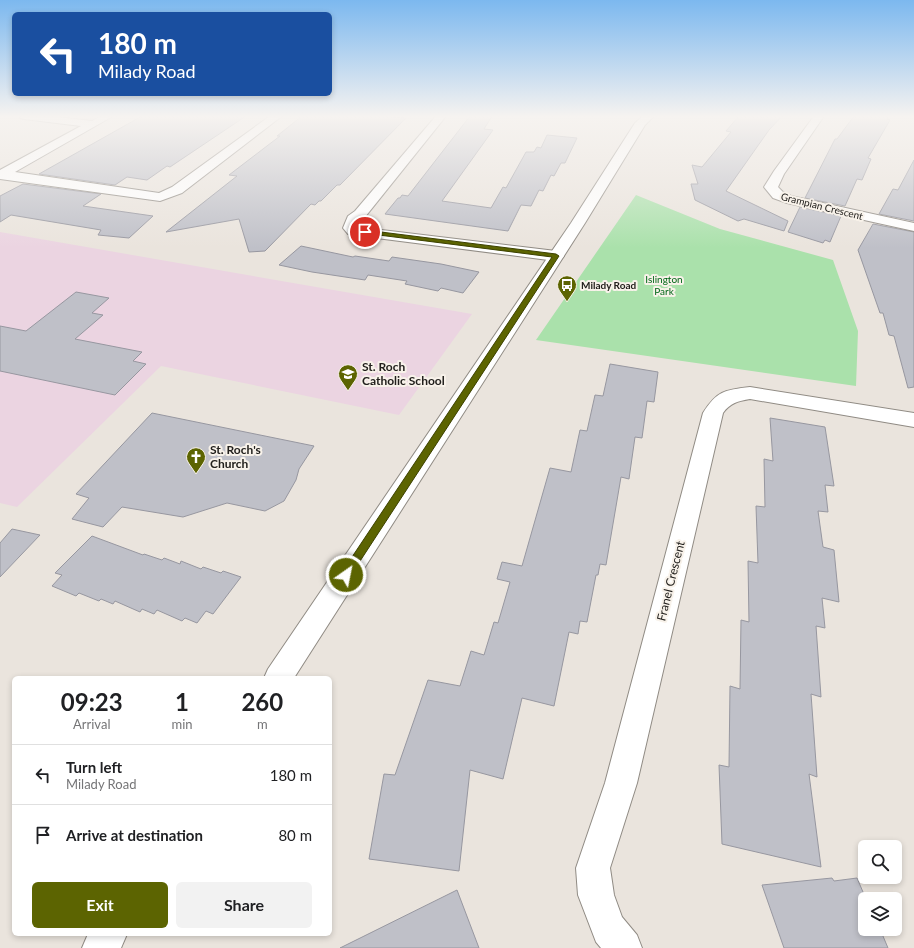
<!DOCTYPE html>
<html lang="en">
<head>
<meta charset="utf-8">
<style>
	:root { --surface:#fff; --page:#f2f2f2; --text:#202124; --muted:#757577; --line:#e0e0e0; --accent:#5c6401 }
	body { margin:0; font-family:Lato,sans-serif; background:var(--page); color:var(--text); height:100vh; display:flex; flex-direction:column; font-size:15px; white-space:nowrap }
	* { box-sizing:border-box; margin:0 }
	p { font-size:13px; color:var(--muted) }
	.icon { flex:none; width:22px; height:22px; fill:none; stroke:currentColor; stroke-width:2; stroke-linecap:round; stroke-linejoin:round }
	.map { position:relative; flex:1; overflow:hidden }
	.details { position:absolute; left:12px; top:676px; width:320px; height:260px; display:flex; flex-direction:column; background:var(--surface); border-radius:6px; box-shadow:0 2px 6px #0003 }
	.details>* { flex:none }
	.hud { position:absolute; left:12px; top:12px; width:320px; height:84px; border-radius:6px; box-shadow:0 2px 6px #0003; background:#1a4fa0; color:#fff; overflow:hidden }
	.fabs { position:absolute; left:858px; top:840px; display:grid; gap:8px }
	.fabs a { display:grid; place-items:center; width:44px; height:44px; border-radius:6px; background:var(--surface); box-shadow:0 2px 6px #0003; font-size:20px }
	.pin { position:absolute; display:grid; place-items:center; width:34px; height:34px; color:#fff; margin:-17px; border:2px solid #fff; border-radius:50%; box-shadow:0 1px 4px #0007 }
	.me { position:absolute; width:44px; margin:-22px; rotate:33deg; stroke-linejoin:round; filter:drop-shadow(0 0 3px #0008) }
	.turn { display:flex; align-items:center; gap:14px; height:84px; padding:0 20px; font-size:18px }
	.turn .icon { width:52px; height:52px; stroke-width:2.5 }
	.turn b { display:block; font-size:28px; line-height:34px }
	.eta { display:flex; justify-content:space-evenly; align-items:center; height:68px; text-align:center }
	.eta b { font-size:24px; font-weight:700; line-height:28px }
	.action { display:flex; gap:8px; margin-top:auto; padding:8px 20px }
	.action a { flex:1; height:46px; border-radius:6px; background:var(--accent); color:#fff; font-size:16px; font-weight:700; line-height:46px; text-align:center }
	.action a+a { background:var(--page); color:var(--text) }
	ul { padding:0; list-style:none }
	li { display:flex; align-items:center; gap:12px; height:60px; padding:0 20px; border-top:1px solid var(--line) }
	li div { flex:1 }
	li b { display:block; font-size:15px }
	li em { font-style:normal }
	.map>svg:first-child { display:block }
</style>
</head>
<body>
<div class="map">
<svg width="914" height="948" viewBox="0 0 914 948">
	<rect width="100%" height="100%" fill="#eae4dd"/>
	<!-- education -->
	<path fill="#ebd4e1" d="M0 232 472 314 399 415 161 366 17 507 0 503Z"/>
	<!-- green -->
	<path fill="#aae1ab" d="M636 195 720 229 833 260 858 331 856 386 536 340Z"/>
	<!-- building -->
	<g fill="#bfc0c8" stroke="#9797a0">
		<path d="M142 116H246L170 167 167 166 147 180 127 177 115 185 39 174Z"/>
		<path d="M302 116H379L406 118 340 185H337L321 201H319L315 205 311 204 265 251 249 252 239 219 166 232 237 176 229 175 280 136H277Z"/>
		<path d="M470 116H492L484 129 493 130 442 201 491 208 503 187 506 188 526 152H534L537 147 541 148 547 135 577 138 565 163H561L554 176 551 175 543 191 539 190 531 206 521 205 508 231 385 214 398 198H400L402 195 408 196Z"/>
		<path d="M739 116H782L769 130 726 191 788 221 784 231 744 219 738 221 695 200 691 184H698L692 165 702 167 731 132 726 131Z"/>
		<path d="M854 116H889L887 119 890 120 868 158 871 159 862 180 857 179 845 206 805 198 835 139H837Z"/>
		<path d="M914 160V221L879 214 893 189 898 190Z"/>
		<path d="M23 184 101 194 83 206 153 216 129 238 98 235 101 230 11 215 0 222V196Z"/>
		<path d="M800 207 841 216 830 242 825 240 823 243 788 232Z"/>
		<path d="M873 224 914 232V387L908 388 894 336 889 335 883 313H880L858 250Z"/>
		<path d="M301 246 353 257 355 256 389 261 392 257 441 264 479 272 463 293 441 288 438 291 405 284 407 281 368 275 365 280 312 272 279 265Z"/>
		<path d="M76 292 109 298 92 313 103 315 75 339 142 352 133 361 146 364 115 395 0 371V326L26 331Z"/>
		<path d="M610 364 658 372 654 402 647 401 642 438 635 437 629 479 621 477 606 565 600 564 598 575H596L587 622 580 621 578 634 569 632 554 706 522 698 503 779 470 770 459 871 369 859 384 774 395 775 428 680 460 686 471 651 484 655 494 622 498 623 510 582 497 579 502 562 522 566 550 468 571 472 580 430 587 431 595 395 603 396Z"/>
		<path d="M152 413 314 446 299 469 296 480 284 501 265 511 227 503 183 517 122 507 103 527 72 519 89 498 76 494Z"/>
		<path d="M770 418 825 427 834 486 825 485 828 512 818 511 823 547 834 550 839 602 822 598 825 628 816 626 821 697 811 694 817 777 809 774 821 867 722 844 719 765 729 767 730 686 740 689 741 620 749 622 748 561 758 563 756 506 765 507 764 459 773 461Z"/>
		<path d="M12 529 40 535 0 577V543Z"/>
		<path d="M92 536 143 555 144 554 162 560 164 558 180 564 181 561 201 569 203 567 221 573 223 571 241 577 213 614 206 611 197 623 185 618 182 621 157 610 154 614 142 609 140 612 115 601 113 604 101 599 99 601 79 593 76 596 52 586 62 575 55 573Z"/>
		<path d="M832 878 834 881 857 878 866 899 865 929H880L888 948H784L762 885Z"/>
		<path d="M457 890 479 948H340Z"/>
	</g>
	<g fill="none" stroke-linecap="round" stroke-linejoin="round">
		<defs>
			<g id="minor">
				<path d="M19 116H49L92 121 101 116H113L15 172 159 193 172 187 270 116H282L182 193 160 201 0 179V170L81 126 24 119 20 118Z"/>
				<path d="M436 116H446L365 217 359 221 357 227 556 251 561 253 564 256 561 259 556 261 353 235 348 234 343 228 348 216 355 211Z"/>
				<path d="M814 116H824L784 174 778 187 783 192 791 196 914 223V231L787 203 773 198 764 187 774 171Z"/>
				<path d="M750 387 914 413V427L750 399C738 401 730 403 723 413L637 783 610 868 614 895 622 917 637 935 642 948H601L596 942 578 895 576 868 605 783 703 413C717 391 724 390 750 387Z"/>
			</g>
			<g id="major">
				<path d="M643 116H654L645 125 585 223 294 678H264L268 669 571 223 635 123Z"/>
				<path d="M88 934H127L121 948H82Z"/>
			</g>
		</defs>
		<!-- minor casing -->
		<use href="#minor" stroke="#908b84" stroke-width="2"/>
		<!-- major casing -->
		<use href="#major" stroke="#908b84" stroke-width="2"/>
		<!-- minor -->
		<use href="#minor" fill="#fff" fill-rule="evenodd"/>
		<!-- major -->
		<use href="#major" fill="#fff" fill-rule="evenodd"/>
	</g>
	<!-- sky -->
	<linearGradient id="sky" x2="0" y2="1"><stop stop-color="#7cb8ef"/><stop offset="0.47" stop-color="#f6f3f0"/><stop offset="1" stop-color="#f6f3f0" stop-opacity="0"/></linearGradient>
	<rect width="914" height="248" fill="url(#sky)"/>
	<!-- route -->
	<path fill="#5c6401" stroke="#3c4101" d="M365 230 556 254 559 256 349 578H342L340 575 552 257 363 233 362 232Z"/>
	<!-- icons -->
	<defs>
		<symbol id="bus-pin" viewBox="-11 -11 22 30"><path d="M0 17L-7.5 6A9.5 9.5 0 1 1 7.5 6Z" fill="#5c6401" stroke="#f8f2ea"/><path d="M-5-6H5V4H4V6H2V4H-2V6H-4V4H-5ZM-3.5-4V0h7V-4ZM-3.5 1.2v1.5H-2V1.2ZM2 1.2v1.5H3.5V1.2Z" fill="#fff"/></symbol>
		<symbol id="school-pin" viewBox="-11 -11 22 30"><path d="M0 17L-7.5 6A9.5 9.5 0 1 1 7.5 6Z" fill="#5c6401" stroke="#f8f2ea"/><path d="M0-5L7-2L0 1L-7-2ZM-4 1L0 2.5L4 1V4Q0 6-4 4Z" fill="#fff"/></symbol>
		<symbol id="church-pin" viewBox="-11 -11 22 30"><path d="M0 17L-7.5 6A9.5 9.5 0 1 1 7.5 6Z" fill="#5c6401" stroke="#f8f2ea"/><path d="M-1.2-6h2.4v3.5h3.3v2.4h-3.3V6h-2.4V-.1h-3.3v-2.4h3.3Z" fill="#fff"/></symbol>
	</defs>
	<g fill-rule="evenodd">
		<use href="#bus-pin" x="556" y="274" width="22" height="30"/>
		<use href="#school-pin" x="337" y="363" width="22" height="30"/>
		<use href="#church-pin" x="185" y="446" width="22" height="30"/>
	</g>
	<g text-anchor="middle" stroke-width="4" stroke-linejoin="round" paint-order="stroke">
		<!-- far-street labels -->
		<g font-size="10" fill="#22201d" stroke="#f8f2ea">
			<text transform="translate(822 206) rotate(14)" y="4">Grampian Crescent</text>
		</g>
		<!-- far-park labels -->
		<g font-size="10" fill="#006617" stroke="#f8f2ea">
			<text x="664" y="283">Islington<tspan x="664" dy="12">Park</tspan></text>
		</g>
		<!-- far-poi labels -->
		<g font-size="10" font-weight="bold" fill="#22201d" stroke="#f8f2ea" text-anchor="start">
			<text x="581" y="289">Milady Road</text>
		</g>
		<!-- poi labels -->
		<g font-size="12" font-weight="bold" fill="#22201d" stroke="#f8f2ea" text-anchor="start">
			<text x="362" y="371">St. Roch<tspan x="362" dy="14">Catholic School</tspan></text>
			<text x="210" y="454">St. Roch's<tspan x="210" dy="14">Church</tspan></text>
		</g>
		<!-- street labels -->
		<g font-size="12" fill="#22201d" stroke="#f8f2ea">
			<text transform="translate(671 581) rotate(-76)" y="4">Franel Crescent</text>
		</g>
	</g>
</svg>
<div class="fabs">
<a><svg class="icon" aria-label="search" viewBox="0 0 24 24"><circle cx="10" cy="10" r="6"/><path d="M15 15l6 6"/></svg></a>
<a><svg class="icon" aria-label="layers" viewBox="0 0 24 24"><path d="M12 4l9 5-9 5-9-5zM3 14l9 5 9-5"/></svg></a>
</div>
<div class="pin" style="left:365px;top:232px;background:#d93025"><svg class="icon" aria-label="arrive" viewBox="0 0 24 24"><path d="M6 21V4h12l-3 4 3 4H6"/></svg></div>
<svg class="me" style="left:346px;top:575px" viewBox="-20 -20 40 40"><circle r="17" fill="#5c6401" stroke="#fff" stroke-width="3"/><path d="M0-11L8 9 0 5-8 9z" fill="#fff"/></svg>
<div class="hud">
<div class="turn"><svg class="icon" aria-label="left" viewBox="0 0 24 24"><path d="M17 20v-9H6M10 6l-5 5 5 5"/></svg><div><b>180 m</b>Milady Road</div></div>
</div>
<section class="details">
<div class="eta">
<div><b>09:23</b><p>Arrival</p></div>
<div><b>1</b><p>min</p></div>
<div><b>260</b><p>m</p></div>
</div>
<ul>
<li><svg class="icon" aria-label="left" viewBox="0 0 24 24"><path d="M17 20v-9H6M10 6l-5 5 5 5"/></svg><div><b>Turn left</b><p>Milady Road</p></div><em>180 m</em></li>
<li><svg class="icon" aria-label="arrive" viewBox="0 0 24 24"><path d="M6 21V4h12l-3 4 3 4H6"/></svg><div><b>Arrive at destination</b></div><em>80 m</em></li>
</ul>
<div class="action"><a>Exit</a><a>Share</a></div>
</section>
</div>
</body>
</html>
